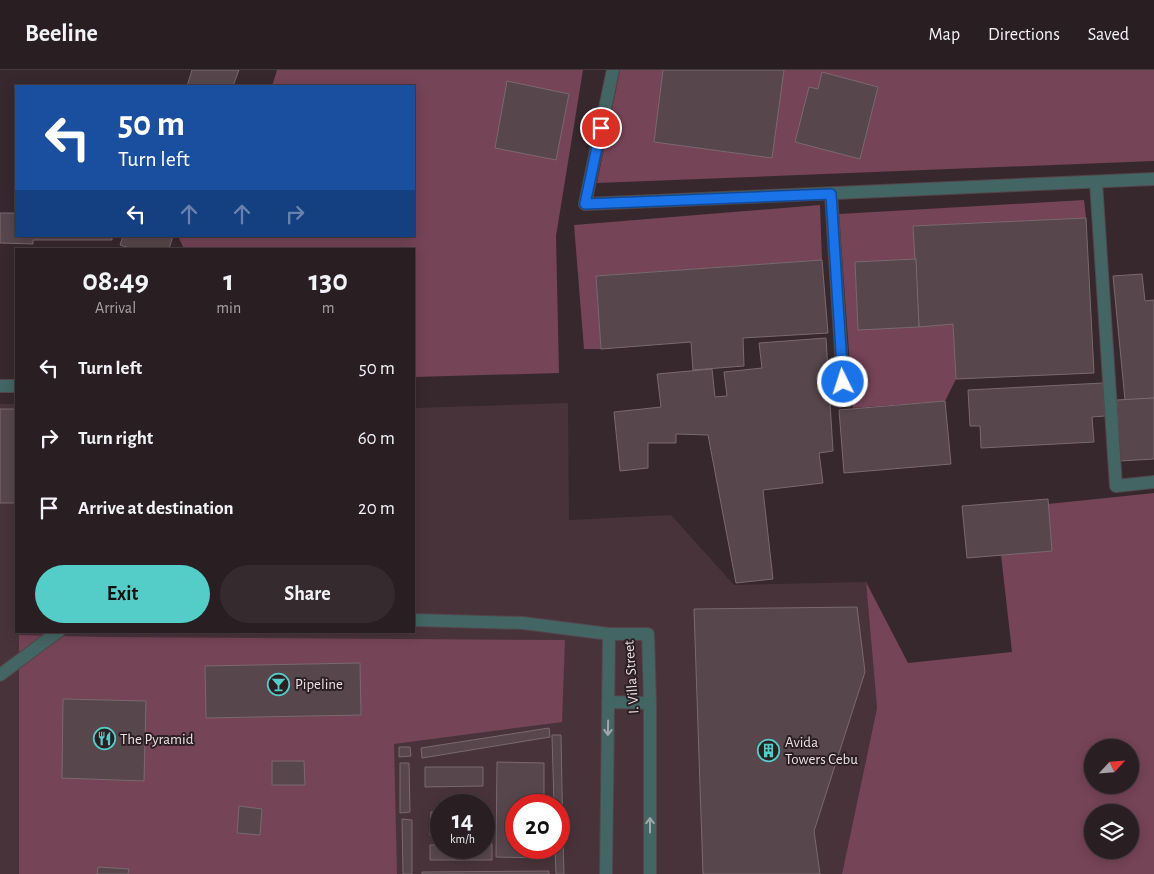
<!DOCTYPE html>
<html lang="en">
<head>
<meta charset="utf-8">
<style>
	:root { --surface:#291e22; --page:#352b2f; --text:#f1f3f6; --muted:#a5a2a5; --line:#453c40; --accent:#54cdc8 }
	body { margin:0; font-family:"Alegreya Sans",sans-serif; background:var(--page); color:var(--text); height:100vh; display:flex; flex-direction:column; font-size:19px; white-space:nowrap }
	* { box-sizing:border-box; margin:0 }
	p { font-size:16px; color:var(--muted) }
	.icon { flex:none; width:28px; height:28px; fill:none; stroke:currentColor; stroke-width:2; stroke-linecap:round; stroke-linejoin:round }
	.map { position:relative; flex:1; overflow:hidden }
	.side { position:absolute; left:15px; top:178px; width:400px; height:385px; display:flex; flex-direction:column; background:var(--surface); border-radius:0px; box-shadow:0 2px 12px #0003,0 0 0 1px var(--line) }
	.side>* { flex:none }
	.top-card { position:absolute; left:15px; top:15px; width:400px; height:152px; border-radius:0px; box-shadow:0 2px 12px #0003,0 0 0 1px var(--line); background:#1a4fa0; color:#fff; overflow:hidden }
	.needle { width:32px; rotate:64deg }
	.fabs { position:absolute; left:1084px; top:669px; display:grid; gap:10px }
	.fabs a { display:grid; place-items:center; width:55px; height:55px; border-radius:50%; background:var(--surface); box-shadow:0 2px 12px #0003,0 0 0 1px var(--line); font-size:25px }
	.speed { position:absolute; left:430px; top:724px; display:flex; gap:10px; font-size:25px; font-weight:700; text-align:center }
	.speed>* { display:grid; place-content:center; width:65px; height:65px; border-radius:50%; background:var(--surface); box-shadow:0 2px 12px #0003,0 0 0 1px var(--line); line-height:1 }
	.speed small { font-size:12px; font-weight:400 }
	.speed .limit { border:8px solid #d22; background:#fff; color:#111 }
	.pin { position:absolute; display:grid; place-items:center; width:42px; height:42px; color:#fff; margin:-21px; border:2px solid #fff; border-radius:50%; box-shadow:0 1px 5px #0007 }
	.me { position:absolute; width:55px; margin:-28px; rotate:356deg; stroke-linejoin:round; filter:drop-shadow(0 0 4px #0008) }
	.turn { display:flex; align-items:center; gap:18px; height:105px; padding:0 20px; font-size:22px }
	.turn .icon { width:65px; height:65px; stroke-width:2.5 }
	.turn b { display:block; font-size:35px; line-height:42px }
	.lanes { display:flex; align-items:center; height:48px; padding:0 20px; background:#0003; justify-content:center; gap:25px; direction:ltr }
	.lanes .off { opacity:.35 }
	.eta { display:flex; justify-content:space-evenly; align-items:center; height:85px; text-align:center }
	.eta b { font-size:30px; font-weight:700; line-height:35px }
	.primary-button { display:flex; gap:10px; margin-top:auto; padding:10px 20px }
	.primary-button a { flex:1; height:58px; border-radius:30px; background:var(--accent); color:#111; font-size:20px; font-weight:700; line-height:58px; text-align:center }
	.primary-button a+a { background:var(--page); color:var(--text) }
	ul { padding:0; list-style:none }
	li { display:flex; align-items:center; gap:15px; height:70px; padding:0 20px }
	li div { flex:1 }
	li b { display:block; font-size:19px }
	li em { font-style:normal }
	header { display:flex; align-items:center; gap:30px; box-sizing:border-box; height:70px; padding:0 25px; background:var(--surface); border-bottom:1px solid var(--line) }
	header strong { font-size:24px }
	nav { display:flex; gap:28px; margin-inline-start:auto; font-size:18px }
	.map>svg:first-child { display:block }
</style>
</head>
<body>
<header>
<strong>Beeline</strong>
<nav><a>Map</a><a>Directions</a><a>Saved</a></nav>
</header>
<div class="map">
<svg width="1154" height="804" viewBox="0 0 1154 804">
	<rect width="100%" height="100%" fill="#37282d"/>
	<!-- built -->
	<path fill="#48333a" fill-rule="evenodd" d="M568 333 569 450 671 445 734 515 866 512 877 638 842 804H0V334H16V561H414V338ZM441 735H484V778H441ZM516 735H559V778H516Z"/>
	<!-- green -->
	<g fill="#754456" fill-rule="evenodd">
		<path d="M277 0H583L556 166 559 303 414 307V179H184L178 166H414V16H272Z"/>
		<path d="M620 0H1154V91L597 113Z"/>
		<path d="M1084 130 1086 148 913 156 916 189 855 192 858 259 953 254 956 309 945 331 853 338 839 144Z"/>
		<path d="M820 135 822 190 596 206 601 279H584L574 155Z"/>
		<path d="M1154 423V804H842L877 638 866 512 908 593 1012 582 1001 485 1052 481 1048 434ZM1092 678H1130V715H1092ZM1092 742H1130V780H1092Z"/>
		<path d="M19 565 106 567 565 570 562 652 394 674 397 804H19Z"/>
	</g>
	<!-- building -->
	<g fill="#57474c" stroke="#7a696e">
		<path d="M192 0H239L233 16H187Z"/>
		<path d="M663 0H784L772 88 654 72Z"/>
		<path d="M822 2 878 17 860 89 795 72 809 17 818 19Z"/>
		<path d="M507 11 569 24 556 90 495 78Z"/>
		<path d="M0 143H16V166H112V170H33V174L0 173Z"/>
		<path d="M1086 148 1094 303 956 309 953 254 919 257 913 156Z"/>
		<path d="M123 166H173L169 179H133L120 175Z"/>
		<path d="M916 189 919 257 858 260 855 192Z"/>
		<path d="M822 190 828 263 743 268 744 296 693 300 691 272 601 279 596 206Z"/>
		<path d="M1142 204 1145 231 1154 230V328L1125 330 1113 206Z"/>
		<path d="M826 268 833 381 819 383 823 413 763 420 773 509 736 513 708 365 676 364V373H648V398L620 401 614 342 661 337 657 304 712 299 715 327 727 326 724 302 762 298 759 273Z"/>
		<path d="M1103 313 1105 346 1092 347 1094 372 981 378 980 356H970L968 320Z"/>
		<path d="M1154 328V389L1120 391 1117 330Z"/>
		<path d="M945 331 951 394 844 403 839 340Z"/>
		<rect x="0" y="339" width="16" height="94"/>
		<path d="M1048 429 1052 481 967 488 962 436Z"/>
		<path d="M857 537 865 602 814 761 820 804H703L694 539Z"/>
		<path d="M360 593 361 645 206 648 205 596Z"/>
		<path d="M63 629 146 631 144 711 62 708Z"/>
		<path d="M549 658 550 667 422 688 421 678Z"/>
		<path d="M552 665H561L563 771H559V735H554Z"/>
		<path d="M399 677H410L411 686 399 687Z"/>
		<path d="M272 691H304L305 715H272Z"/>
		<path d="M497 692 544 693V735H516V778H544V788L496 787Z"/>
		<path d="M400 693H409L410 742 400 743Z"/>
		<path d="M425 697H483V716L425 717Z"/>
		<path d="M239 736 262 739 260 765 237 763Z"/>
		<path d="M431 742H441V765H430Z"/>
		<path d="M484 742H492L491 766H484Z"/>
		<path d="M402 749 412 750V804H403Z"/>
		<path d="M559 771H563L564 804H556L555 778H559Z"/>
		<path d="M484 774H492V790H430V775H441V778H484Z"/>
		<path d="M98 797 129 799 128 804H97Z"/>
		<path d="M549 801V804H422V802Z"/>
	</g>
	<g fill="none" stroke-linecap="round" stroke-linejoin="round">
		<defs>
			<g id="minor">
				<path d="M613 0 585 134 1154 109"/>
				<path d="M1096 112 1116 416 1154 412"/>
				<path d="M831 124 843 312"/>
				<path d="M0 316H16"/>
				<path d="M414 550 523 553 609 564"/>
				<path d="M0 605 59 561"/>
				<path d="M608 632 650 633"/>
				<path d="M606 804 609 564H648L650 633V804"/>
			</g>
		</defs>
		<!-- minor casing -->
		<use href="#minor" stroke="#54454a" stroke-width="14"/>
		<!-- minor -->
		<use href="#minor" stroke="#436563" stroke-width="12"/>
	</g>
	<!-- one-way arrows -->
	<defs><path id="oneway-shaft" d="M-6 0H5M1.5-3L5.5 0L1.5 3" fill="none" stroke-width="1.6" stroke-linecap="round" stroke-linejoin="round" transform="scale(1.25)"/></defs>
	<g stroke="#9fa9a9">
		<use href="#oneway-shaft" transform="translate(608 658) rotate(91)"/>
		<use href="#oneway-shaft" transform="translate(650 755) rotate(-90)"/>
	</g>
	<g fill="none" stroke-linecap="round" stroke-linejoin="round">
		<defs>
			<path id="route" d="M601 58 585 134 831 124 843 312"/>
		</defs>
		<!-- route casing -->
		<use href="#route" stroke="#114b97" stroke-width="12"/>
		<!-- route -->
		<use href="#route" stroke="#1a73e8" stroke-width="9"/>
	</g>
	<!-- icons -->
	<defs>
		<symbol id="bar-ring" viewBox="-11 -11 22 22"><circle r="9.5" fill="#2c1f23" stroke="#54cdc8" stroke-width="1.5"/><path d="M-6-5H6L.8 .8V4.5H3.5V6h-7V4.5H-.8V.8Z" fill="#54cdc8"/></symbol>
		<symbol id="restaurant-ring" viewBox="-11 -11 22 22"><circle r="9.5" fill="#2c1f23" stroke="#54cdc8" stroke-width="1.5"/><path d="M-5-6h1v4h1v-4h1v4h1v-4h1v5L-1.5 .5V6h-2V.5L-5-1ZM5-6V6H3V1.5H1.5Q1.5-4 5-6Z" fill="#54cdc8"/></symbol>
		<symbol id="building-ring" viewBox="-11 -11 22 22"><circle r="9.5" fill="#2c1f23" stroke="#54cdc8" stroke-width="1.5"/><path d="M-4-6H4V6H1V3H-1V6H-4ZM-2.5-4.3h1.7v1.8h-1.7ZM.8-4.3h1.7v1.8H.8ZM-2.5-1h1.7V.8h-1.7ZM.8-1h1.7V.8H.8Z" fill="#54cdc8"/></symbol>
	</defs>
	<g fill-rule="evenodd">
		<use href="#bar-ring" x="266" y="602" width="25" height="25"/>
		<use href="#restaurant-ring" x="92" y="656" width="25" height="25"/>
		<use href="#building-ring" x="756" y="668" width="25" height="25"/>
	</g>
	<g text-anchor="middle" stroke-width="4" stroke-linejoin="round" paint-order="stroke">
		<!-- street labels -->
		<g font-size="15" fill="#eae0e3" stroke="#2c1f23">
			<text transform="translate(631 607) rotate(-94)" y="5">I. Villa Street</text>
		</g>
		<!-- poi labels -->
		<g font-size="15" fill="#eae0e3" stroke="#2c1f23" text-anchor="start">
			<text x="295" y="619">Pipeline</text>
			<text x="120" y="674">The Pyramid</text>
			<text x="785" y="677">Avida<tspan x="785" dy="17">Towers Cebu</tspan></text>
		</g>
	</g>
</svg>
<div class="fabs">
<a><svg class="needle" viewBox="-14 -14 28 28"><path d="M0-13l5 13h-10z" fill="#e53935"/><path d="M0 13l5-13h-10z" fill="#a5a2a5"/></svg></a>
<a><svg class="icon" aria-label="layers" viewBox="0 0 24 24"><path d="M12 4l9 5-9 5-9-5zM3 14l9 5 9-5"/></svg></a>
</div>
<div class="speed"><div>14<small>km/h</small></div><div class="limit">20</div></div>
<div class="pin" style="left:601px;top:58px;background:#d93025"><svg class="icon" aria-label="arrive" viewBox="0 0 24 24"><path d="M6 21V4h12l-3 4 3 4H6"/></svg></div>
<svg class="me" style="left:843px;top:312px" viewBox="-20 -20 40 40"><circle r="17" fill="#1a73e8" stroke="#fff" stroke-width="3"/><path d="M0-11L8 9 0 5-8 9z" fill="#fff"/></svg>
<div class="top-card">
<div class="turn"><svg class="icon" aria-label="left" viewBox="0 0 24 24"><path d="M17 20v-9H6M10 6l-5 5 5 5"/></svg><div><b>50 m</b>Turn left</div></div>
<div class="lanes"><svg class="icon" aria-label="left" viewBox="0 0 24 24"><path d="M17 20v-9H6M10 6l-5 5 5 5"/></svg><svg class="icon off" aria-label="ahead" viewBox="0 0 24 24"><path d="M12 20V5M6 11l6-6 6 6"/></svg><svg class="icon off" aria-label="ahead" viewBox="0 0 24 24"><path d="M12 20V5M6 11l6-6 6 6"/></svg><svg class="icon off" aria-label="right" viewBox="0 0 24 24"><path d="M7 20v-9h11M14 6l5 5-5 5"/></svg></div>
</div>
<section class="side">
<div class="eta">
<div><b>08:49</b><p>Arrival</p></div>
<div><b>1</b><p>min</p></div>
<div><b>130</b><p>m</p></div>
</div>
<ul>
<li><svg class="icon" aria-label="left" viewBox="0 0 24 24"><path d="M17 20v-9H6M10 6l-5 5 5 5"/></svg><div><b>Turn left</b></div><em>50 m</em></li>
<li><svg class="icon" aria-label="right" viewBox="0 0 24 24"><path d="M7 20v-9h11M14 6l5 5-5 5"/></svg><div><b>Turn right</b></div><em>60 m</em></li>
<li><svg class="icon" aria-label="arrive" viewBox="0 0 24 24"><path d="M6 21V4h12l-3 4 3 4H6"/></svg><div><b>Arrive at destination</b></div><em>20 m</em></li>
</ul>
<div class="primary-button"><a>Exit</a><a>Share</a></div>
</section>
</div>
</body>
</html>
